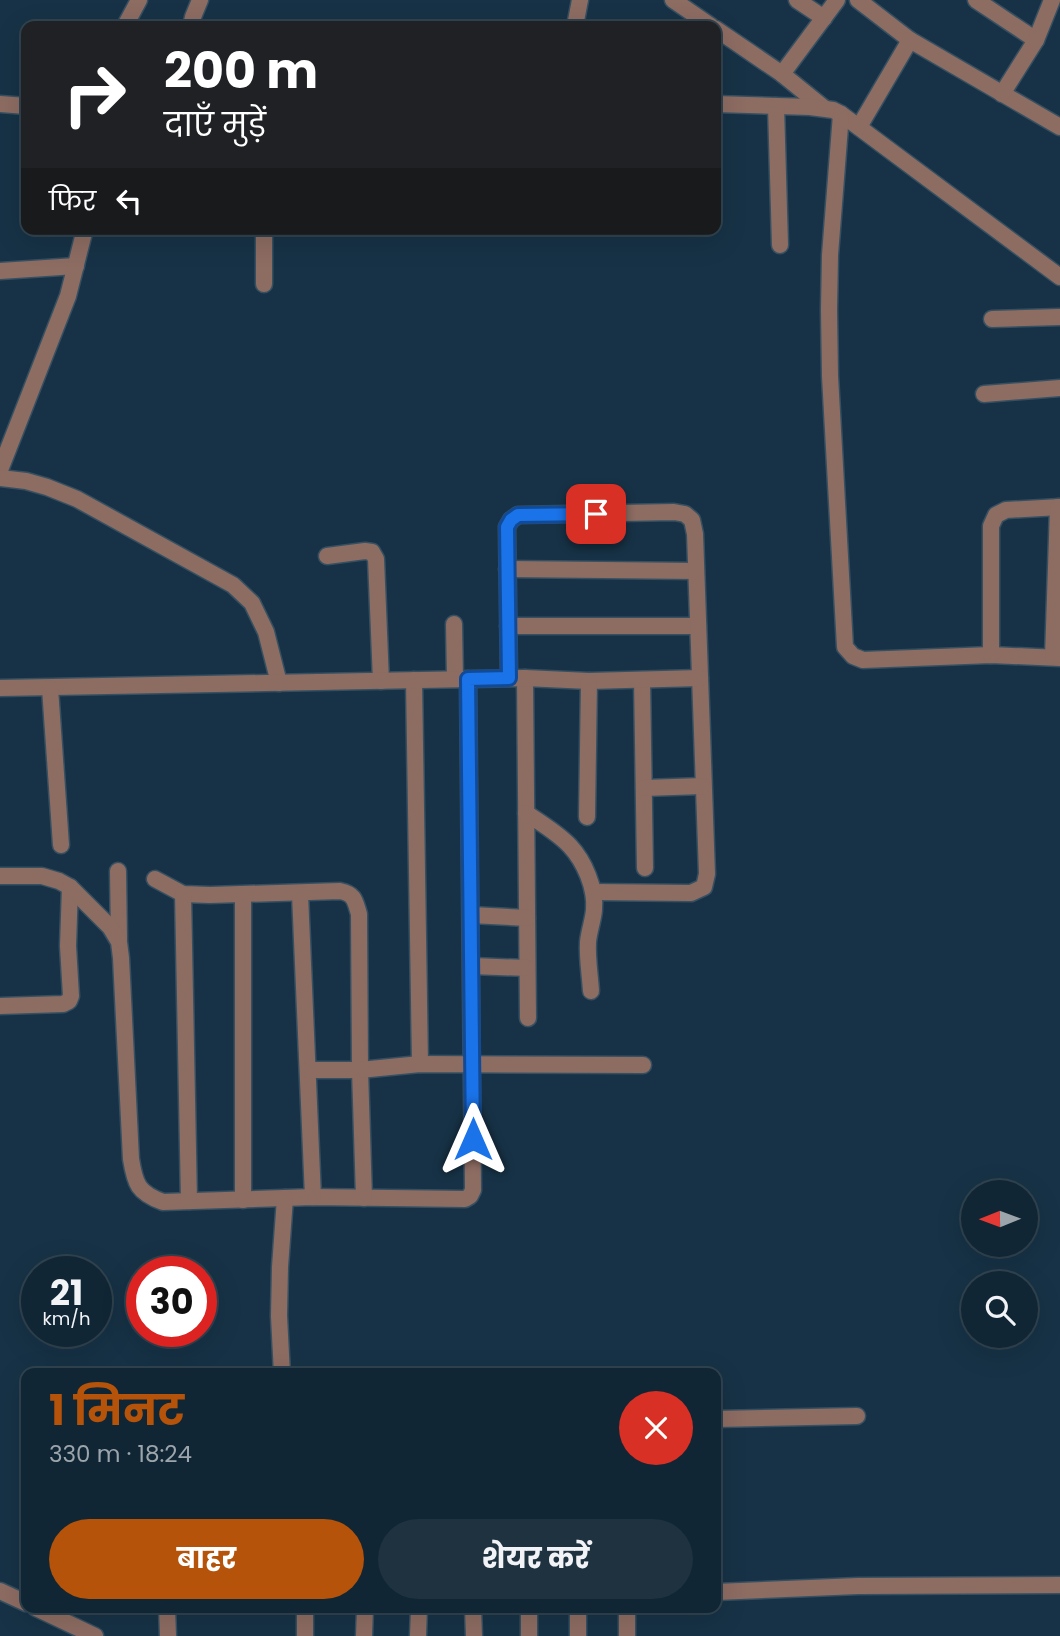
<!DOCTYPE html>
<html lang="hi">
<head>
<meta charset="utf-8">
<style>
	:root { --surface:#112634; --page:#1e3240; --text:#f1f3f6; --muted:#9ca5ac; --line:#30434f; --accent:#b45309 }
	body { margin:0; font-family:Poppins,"Noto Sans Devanagari",sans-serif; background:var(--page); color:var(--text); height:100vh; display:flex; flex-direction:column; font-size:26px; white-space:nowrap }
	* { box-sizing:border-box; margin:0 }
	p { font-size:23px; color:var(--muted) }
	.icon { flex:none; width:38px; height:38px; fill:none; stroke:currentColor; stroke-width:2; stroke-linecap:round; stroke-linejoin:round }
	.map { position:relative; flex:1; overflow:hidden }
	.panel { position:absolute; left:21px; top:1368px; width:700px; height:245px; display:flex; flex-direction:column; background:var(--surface); border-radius:14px; box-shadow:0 7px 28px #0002,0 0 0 2px var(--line) }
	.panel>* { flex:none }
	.banner { position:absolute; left:21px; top:21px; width:700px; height:214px; border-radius:14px; box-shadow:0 7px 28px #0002,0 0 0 2px var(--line); background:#202124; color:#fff; overflow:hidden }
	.needle { width:46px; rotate:269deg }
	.buttons { position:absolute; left:961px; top:1180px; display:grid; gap:14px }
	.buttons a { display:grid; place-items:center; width:77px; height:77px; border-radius:50%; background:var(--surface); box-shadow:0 7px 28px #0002,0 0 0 2px var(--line); font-size:35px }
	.speed { position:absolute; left:21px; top:1256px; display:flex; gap:14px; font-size:35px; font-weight:700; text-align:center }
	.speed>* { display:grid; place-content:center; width:91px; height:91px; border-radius:50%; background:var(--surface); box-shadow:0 7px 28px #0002,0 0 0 2px var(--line); line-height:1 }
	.speed small { font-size:18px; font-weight:400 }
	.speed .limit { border:10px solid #d22; background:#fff; color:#111 }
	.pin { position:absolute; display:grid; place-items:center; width:60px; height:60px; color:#fff; margin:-30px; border-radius:14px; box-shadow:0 4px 10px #0006 }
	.me { position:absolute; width:77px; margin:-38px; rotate:0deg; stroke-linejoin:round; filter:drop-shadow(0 0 5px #0008) }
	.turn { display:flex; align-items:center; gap:24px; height:147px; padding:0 28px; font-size:32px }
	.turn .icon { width:91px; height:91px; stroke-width:2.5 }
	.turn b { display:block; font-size:49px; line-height:60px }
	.then { display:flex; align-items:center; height:66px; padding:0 28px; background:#0003; gap:14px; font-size:26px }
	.round { display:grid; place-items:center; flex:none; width:74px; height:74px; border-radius:37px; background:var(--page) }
	.head { display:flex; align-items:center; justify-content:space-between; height:119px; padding:0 28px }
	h1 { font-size:42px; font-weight:700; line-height:52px; color:var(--accent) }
	.action { display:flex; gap:14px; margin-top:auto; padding:14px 28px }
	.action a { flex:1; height:80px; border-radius:42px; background:var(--accent); color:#fff; font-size:28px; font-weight:700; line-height:80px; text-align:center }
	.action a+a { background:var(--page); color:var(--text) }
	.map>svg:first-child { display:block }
</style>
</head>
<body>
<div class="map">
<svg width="1060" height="1636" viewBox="0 0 1060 1636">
	<rect width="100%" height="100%" fill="#173246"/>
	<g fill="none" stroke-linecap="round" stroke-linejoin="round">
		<defs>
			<g id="minor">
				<path d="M673 0 711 26"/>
				<path d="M797 0 824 18"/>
				<path d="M858 0 910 40 1060 127"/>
				<path d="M976 0 1036 40"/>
				<path d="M125 26 139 0"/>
				<path d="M191 26 193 17 200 0"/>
				<path d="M575 26 580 0"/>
				<path d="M716 29 782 74 824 108"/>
				<path d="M782 74 837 0"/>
				<path d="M1002 94 1036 40 1052 0"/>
				<path d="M0 104 26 106"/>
				<path d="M716 104 810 107 833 110 841 114 1060 277"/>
				<path d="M776 106 780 245"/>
				<path d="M841 114 830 255 829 310 830 376 845 647 853 656 863 660 991 655 1060 658"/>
				<path d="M859 127 910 40"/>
				<path d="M0 271 76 266"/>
				<path d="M264 284V229"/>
				<path d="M992 319 1060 317"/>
				<path d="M984 394 1060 388"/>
				<path d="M0 470 68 296 85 229"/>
				<path d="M0 478 26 481 47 487 77 499 233 585 252 603 266 632 279 683"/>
				<path d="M327 556 365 551 372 552 376 559 381 681"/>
				<path d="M507 569 696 571"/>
				<path d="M454 624 455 679"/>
				<path d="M508 626H698"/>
				<path d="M991 655V526L996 515 1006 510 1060 507"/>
				<path d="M1053 657 1058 507"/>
				<path d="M509 678 507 527 511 520 518 515 674 512 685 514 692 520 695 534 707 874 704 887 691 893 593 892"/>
				<path d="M525 678 528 1018"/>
				<path d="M414 680 420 1064"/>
				<path d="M642 680 645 868"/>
				<path d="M0 688 525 678 589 681 700 678"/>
				<path d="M50 688 61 845"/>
				<path d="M644 788 703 786"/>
				<path d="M526 813C541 823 558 833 570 846 584 861 596 888 594 910 593 921 589 931 588 942 587 958 590 975 591 991"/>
				<path d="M587 817 589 681"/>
				<path d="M118 871 119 939"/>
				<path d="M0 876H42L59 881 70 887 110 927 119 942 121 958 131 1159C135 1184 138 1193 163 1202L313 1197 465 1199 470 1196 473 1190 468 679"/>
				<path d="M155 879 183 894 210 895 340 891C355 894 355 901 359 914L360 1070 364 1198"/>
				<path d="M183 894 189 1201"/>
				<path d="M300 894 313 1197"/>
				<path d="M243 895V1200"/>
				<path d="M471 915 527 918"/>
				<path d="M472 966 527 968"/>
				<path d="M0 1006 63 1004 69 1001 71 996 68 946 70 887"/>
				<path d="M308 1070H360L420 1064 643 1065"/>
				<path d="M282 1374 279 1316 280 1267 285 1198"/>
				<path d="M716 1419 857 1416"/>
				<path d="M0 1591 26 1603"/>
				<path d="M716 1592 858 1586 1060 1585"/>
				<path d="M36 1608 95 1636"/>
				<path d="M167 1608 168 1636"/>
				<path d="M473 1608 474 1636"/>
				<path d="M578 1608V1636"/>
				<path d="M627 1608V1636"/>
				<path d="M305 1636V1608"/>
				<path d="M364 1636 365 1608"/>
				<path d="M418 1636 419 1608"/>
				<path d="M529 1636V1608"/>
			</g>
		</defs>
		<!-- minor casing -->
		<use href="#minor" stroke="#365062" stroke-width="19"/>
		<!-- minor -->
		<use href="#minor" stroke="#8d6c62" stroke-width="16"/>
	</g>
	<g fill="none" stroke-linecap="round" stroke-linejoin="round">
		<defs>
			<path id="route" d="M473 1139 468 679 509 678 507 527 511 520 518 515 596 514"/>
		</defs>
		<!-- route casing -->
		<use href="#route" stroke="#114b97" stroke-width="18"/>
		<!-- route -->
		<use href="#route" stroke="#1a73e8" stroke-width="12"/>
	</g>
</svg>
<div class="buttons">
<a><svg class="needle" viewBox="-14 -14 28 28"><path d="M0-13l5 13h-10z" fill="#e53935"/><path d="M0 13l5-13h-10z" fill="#9ca5ac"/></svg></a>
<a><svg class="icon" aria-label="search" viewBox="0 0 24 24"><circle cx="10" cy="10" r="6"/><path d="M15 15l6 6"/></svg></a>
</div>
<div class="speed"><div>21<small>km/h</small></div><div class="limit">30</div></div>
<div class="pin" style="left:596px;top:514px;background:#d93025"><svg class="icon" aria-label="arrive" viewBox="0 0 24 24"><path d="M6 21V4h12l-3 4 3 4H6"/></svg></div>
<svg class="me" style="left:473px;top:1139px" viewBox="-20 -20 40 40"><path d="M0-17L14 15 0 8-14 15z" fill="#1a73e8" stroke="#fff" stroke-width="4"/></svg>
<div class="banner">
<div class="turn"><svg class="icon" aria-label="right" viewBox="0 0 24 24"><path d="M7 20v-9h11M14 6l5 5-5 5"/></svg><div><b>200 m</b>दाएँ मुड़ें</div></div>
<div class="then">फिर<svg class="icon" aria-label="left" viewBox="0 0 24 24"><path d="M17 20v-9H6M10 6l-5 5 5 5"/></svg></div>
</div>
<section class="panel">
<div class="head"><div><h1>1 मिनट</h1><p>330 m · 18:24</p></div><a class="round" style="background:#d93025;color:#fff"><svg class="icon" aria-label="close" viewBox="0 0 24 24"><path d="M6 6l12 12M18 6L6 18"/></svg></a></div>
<div class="action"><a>बाहर</a><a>शेयर करें</a></div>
</section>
</div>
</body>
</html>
